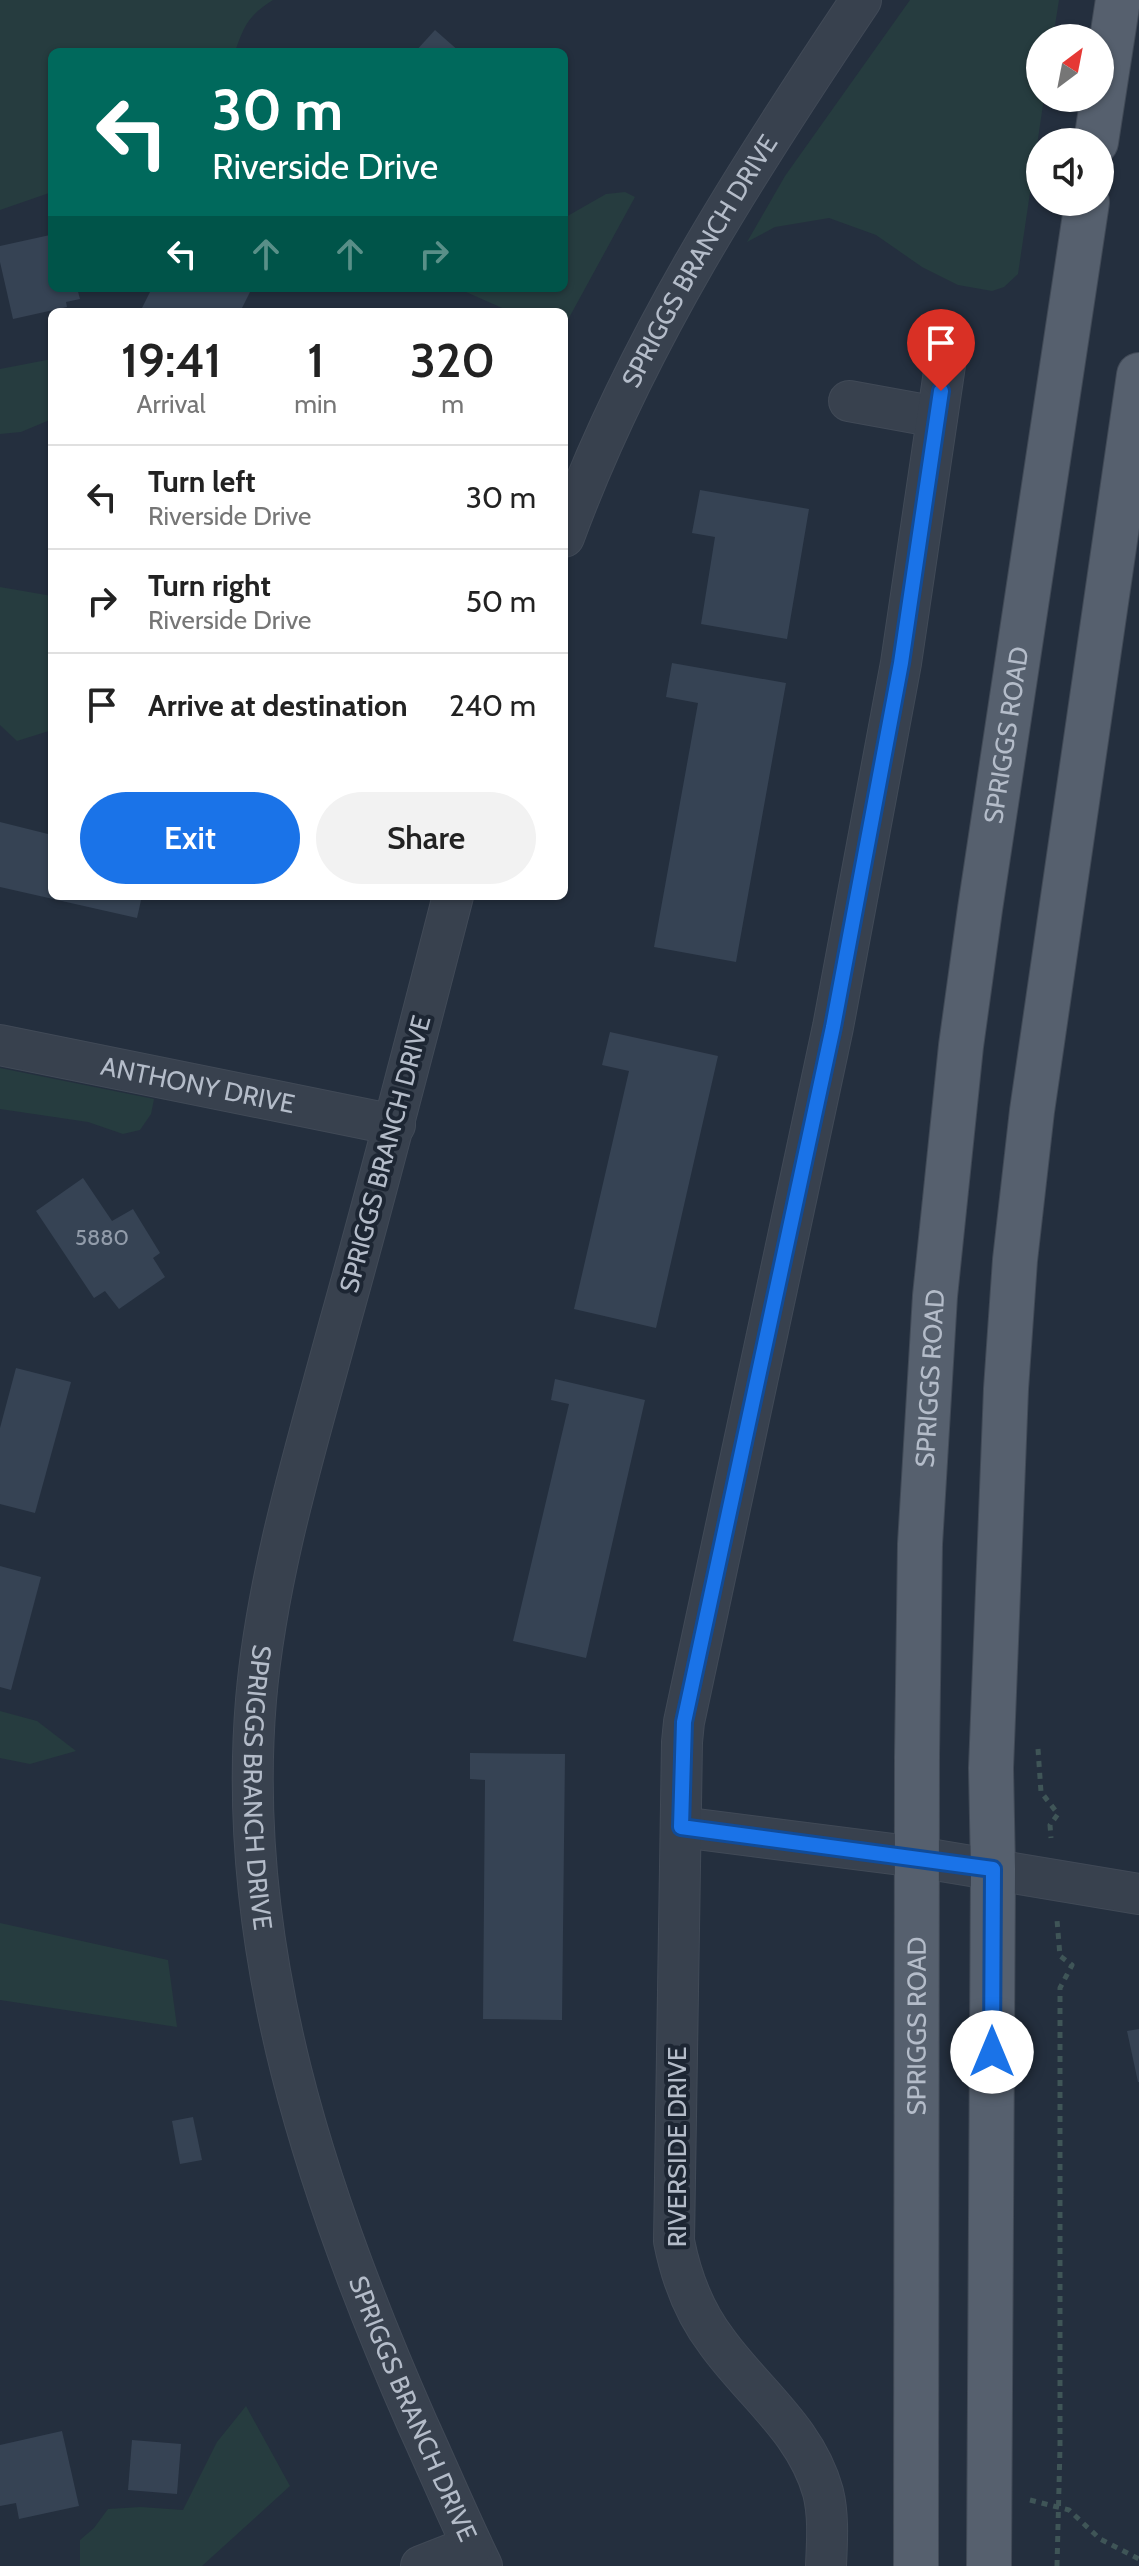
<!DOCTYPE html>
<html lang="en">
<head>
<meta charset="utf-8">
<style>
	:root { --surface:#fff; --page:#f2f2f2; --text:#222; --muted:#767676; --line:#e0e0e0; --accent:#1a73e8 }
	body { margin:0; font-family:Cabin,sans-serif; background:var(--page); color:var(--text); height:100vh; display:flex; flex-direction:column; font-size:30px; white-space:nowrap }
	* { box-sizing:border-box; margin:0 }
	p { font-size:26px; color:var(--muted) }
	.icon { flex:none; width:44px; height:44px; fill:none; stroke:currentColor; stroke-width:2; stroke-linecap:round; stroke-linejoin:round }
	.map { position:relative; flex:1; overflow:hidden }
	.panel { position:absolute; left:48px; top:308px; width:520px; height:592px; display:flex; flex-direction:column; background:var(--surface); border-radius:12px; box-shadow:0 2px 6px #0004 }
	.panel>* { flex:none }
	.top-card { position:absolute; left:48px; top:48px; width:520px; height:244px; border-radius:12px; box-shadow:0 2px 6px #0004; background:#00695c; color:#fff; overflow:hidden }
	.needle { width:52px; rotate:32deg }
	.fabs { position:absolute; left:1026px; top:24px; display:grid; gap:16px }
	.fabs a { display:grid; place-items:center; width:88px; height:88px; border-radius:50%; background:var(--surface); box-shadow:0 2px 6px #0004; font-size:40px }
	.pin { position:absolute; display:grid; place-items:center; width:68px; height:68px; color:#fff; margin:-82px -34px; border-radius:50% 50% 50% 0; rotate:-45deg; box-shadow:0 0 8px #0007 }
	.pin .icon { rotate:45deg }
	.me { position:absolute; width:88px; margin:-44px; rotate:0deg; stroke-linejoin:round; filter:drop-shadow(0 0 6px #0008) }
	.turn { display:flex; align-items:center; gap:28px; height:168px; padding:0 32px; font-size:36px }
	.turn .icon { width:104px; height:104px; stroke-width:2.5 }
	.turn b { display:block; font-size:56px; line-height:68px }
	.lanes { display:flex; align-items:center; height:76px; padding:0 32px; background:#0003; justify-content:center; gap:40px; direction:ltr }
	.lanes .off { opacity:.35 }
	.eta { display:flex; justify-content:space-evenly; align-items:center; height:136px; text-align:center }
	.eta b { font-size:48px; font-weight:600; line-height:56px }
	.cta { display:flex; gap:16px; margin-top:auto; padding:16px 32px }
	.cta a { flex:1; height:92px; border-radius:48px; background:var(--accent); color:#fff; font-size:32px; font-weight:600; line-height:92px; text-align:center }
	.cta a+a { background:var(--page); color:var(--text) }
	ul { padding:0; list-style:none }
	li { display:flex; align-items:center; gap:24px; height:104px; padding:0 32px; border-top:2px solid var(--line) }
	li div { flex:1 }
	li b { display:block; font-size:30px }
	li em { font-style:normal }
	.map>svg:first-child { display:block }
</style>
</head>
<body>
<div class="map">
<svg width="1139" height="2566" viewBox="0 0 1139 2566">
	<rect width="100%" height="100%" fill="#242f3e"/>
	<!-- green -->
	<g fill="#263c3f">
		<path d="M0 0H273C249 15 244 25 235 52H52V192L0 210Z"/>
		<path d="M910 0H1059L1053 38H1040V98H1044L1018 274 1004 287 992 291 958 285 922 267 876 235 829 218 775 227 747 242 785 176Z"/>
		<path d="M625 192 635 197 564 327V312H511L457 288H564V218L606 194Z"/>
		<path d="M52 359V419L21 432 0 434V369Z"/>
		<path d="M0 587 52 596V730L17 741 0 725Z"/>
		<path d="M0 1068 154 1099 151 1114 140 1130 123 1134 88 1122 0 1109Z"/>
		<path d="M0 1711 37 1721 76 1751 30 1764 0 1758Z"/>
		<path d="M0 1923 168 1960 177 2027 0 2000Z"/>
		<path d="M246 2406 290 2486 202 2566H80V2540L94 2528 108 2509 141 2507 183 2510 217 2442Z"/>
	</g>
	<!-- building -->
	<g fill="#364354">
		<path d="M435 30 460 52H415Z"/>
		<path d="M50 235 52 288H77L80 299 66 302 67 307 13 319 0 262V246Z"/>
		<path d="M152 288H252L240 312H140Z"/>
		<path d="M700 490 809 509 787 639 701 624 715 537 692 533Z"/>
		<path d="M672 663 786 683 736 962 654 947 698 703 666 697Z"/>
		<path d="M0 822 52 835V896H142L137 918 0 887Z"/>
		<path d="M610 1032 718 1056 656 1328 574 1309 629 1071 602 1065Z"/>
		<path d="M83 1178 112 1221 133 1209 160 1253 153 1258 165 1277 119 1309 105 1291 94 1298 36 1211Z"/>
		<path d="M16 1368 71 1382 35 1513 0 1504V1428Z"/>
		<path d="M555 1379 645 1400 586 1658 513 1641 569 1404 551 1400Z"/>
		<path d="M0 1566 41 1577 11 1690 0 1687Z"/>
		<path d="M470 1753 565 1754 562 2020 483 2019 485 1780 470 1779Z"/>
		<path d="M1139 2029V2082H1138L1127 2031Z"/>
		<path d="M193 2117 202 2160 180 2164 172 2121Z"/>
		<path d="M62 2431 79 2506 19 2519 16 2503 0 2506V2445Z"/>
		<path d="M132 2440 181 2444 177 2494 128 2490Z"/>
	</g>
	<g fill="none" stroke-linecap="round" stroke-linejoin="round">
		<defs>
			<g id="minor">
				<path d="M849 401 937 417"/>
				<path id="s1" d="M564 537C635 344 747 170 861 0"/>
				<path id="s2" d="M453 896C416 1040 379 1183 339 1326 306 1448 267 1573 256 1700 235 1951 317 2196 417 2423 439 2471 459 2519 482 2566"/>
				<path id="s3" d="M0 1045 395 1125"/>
				<path d="M681 1827 917 1857 1139 1894"/>
				<path d="M421 2566 472 2546"/>
				<path d="M826 2566C827 2542 829 2516 823 2492 806 2430 753 2392 717 2342 694 2312 681 2277 674 2241L682 1742 684 1722 833 1027 901 663 949 338"/>
			</g>
			<g id="major">
				<path d="M1096 142 1118 0"/>
				<path id="s4" d="M916 2566 917 1756 920 1544 935 1296 961 1046 980 909 1087 202"/>
				<path d="M989 2566 993 1869 991 1768 1006 1389 1015 1260 1032 1111 1139 375"/>
			</g>
		</defs>
		<!-- minor casing -->
		<use href="#minor" stroke="#414a57" stroke-width="42"/>
		<!-- major casing -->
		<use href="#major" stroke="#414a57" stroke-width="46"/>
		<!-- path -->
		<g stroke="#3f5557" stroke-width="5" stroke-dasharray="6 6" stroke-linecap="butt">
			<path d="M1038 1749 1041 1792 1058 1814 1050 1825 1051 1838"/>
			<path d="M1030 2500 1069 2510 1100 2539 1139 2559"/>
			<path d="M1057 2566 1060 2447V1988L1072 1965 1060 1956 1057 1920"/>
		</g>
		<!-- minor -->
		<use href="#minor" stroke="#38414e" stroke-width="40"/>
		<!-- major -->
		<use href="#major" stroke="#56606e" stroke-width="44"/>
	</g>
	<g fill="none" stroke-linecap="round" stroke-linejoin="round">
		<defs>
			<path id="route" d="M941 391 901 663 833 1027 684 1722 681 1827 993 1869 992 2052"/>
		</defs>
		<!-- route casing -->
		<use href="#route" stroke="#114b97" stroke-width="20"/>
		<!-- route -->
		<use href="#route" stroke="#1a73e8" stroke-width="14"/>
	</g>
	<g text-anchor="middle" stroke-width="8" stroke-linejoin="round" paint-order="stroke">
		<!-- number labels -->
		<g font-size="22" fill="#929caa">
			<text x="102" y="1245">5880</text>
		</g>
		<!-- street labels -->
		<g font-size="26" fill="#b4bcc9" stroke="#1d2633">
			<text dy="9" stroke="none"><textPath href="#s1" startOffset="308">SPRIGGS BRANCH DRIVE</textPath></text>
			<text dy="9" stroke="none"><textPath href="#s4" startOffset="1836">SPRIGGS ROAD</textPath></text>
			<text dy="9" stroke="none"><textPath href="#s3" startOffset="202">ANTHONY DRIVE</textPath></text>
			<text transform="translate(385 1154) rotate(-75)" y="9">SPRIGGS BRANCH DRIVE</text>
			<text dy="9" stroke="none"><textPath href="#s4" startOffset="1188">SPRIGGS ROAD</textPath></text>
			<text dy="9" stroke="none"><textPath href="#s2" startOffset="916">SPRIGGS BRANCH DRIVE</textPath></text>
			<text dy="9" stroke="none"><textPath href="#s4" startOffset="540">SPRIGGS ROAD</textPath></text>
			<text transform="translate(677 2147) rotate(-90)" y="9">RIVERSIDE DRIVE</text>
			<text dy="9" stroke="none"><textPath href="#s2" startOffset="1562">SPRIGGS BRANCH DRIVE</textPath></text>
		</g>
	</g>
</svg>
<div class="fabs">
<a><svg class="needle" viewBox="-14 -14 28 28"><path d="M0-13l5 13h-10z" fill="#e53935"/><path d="M0 13l5-13h-10z" fill="#767676"/></svg></a>
<a><svg class="icon" aria-label="sound" viewBox="0 0 24 24"><path d="M4 9h4l5-4v14l-5-4H4zM17 9q2 3 0 6"/></svg></a>
</div>
<div class="pin" style="left:941px;top:391px;background:#d93025"><svg class="icon" aria-label="arrive" viewBox="0 0 24 24"><path d="M6 21V4h12l-3 4 3 4H6"/></svg></div>
<svg class="me" style="left:992px;top:2052px" viewBox="-20 -20 40 40"><circle r="19" fill="#fff"/><path d="M0-13L10 11 0 6-10 11z" fill="#1a73e8"/></svg>
<div class="top-card">
<div class="turn"><svg class="icon" aria-label="left" viewBox="0 0 24 24"><path d="M17 20v-9H6M10 6l-5 5 5 5"/></svg><div><b>30 m</b>Riverside Drive</div></div>
<div class="lanes"><svg class="icon" aria-label="left" viewBox="0 0 24 24"><path d="M17 20v-9H6M10 6l-5 5 5 5"/></svg><svg class="icon off" aria-label="ahead" viewBox="0 0 24 24"><path d="M12 20V5M6 11l6-6 6 6"/></svg><svg class="icon off" aria-label="ahead" viewBox="0 0 24 24"><path d="M12 20V5M6 11l6-6 6 6"/></svg><svg class="icon off" aria-label="right" viewBox="0 0 24 24"><path d="M7 20v-9h11M14 6l5 5-5 5"/></svg></div>
</div>
<section class="panel">
<div class="eta">
<div><b>19:41</b><p>Arrival</p></div>
<div><b>1</b><p>min</p></div>
<div><b>320</b><p>m</p></div>
</div>
<ul>
<li><svg class="icon" aria-label="left" viewBox="0 0 24 24"><path d="M17 20v-9H6M10 6l-5 5 5 5"/></svg><div><b>Turn left</b><p>Riverside Drive</p></div><em>30 m</em></li>
<li><svg class="icon" aria-label="right" viewBox="0 0 24 24"><path d="M7 20v-9h11M14 6l5 5-5 5"/></svg><div><b>Turn right</b><p>Riverside Drive</p></div><em>50 m</em></li>
<li><svg class="icon" aria-label="arrive" viewBox="0 0 24 24"><path d="M6 21V4h12l-3 4 3 4H6"/></svg><div><b>Arrive at destination</b></div><em>240 m</em></li>
</ul>
<div class="cta"><a>Exit</a><a>Share</a></div>
</section>
</div>
</body>
</html>
